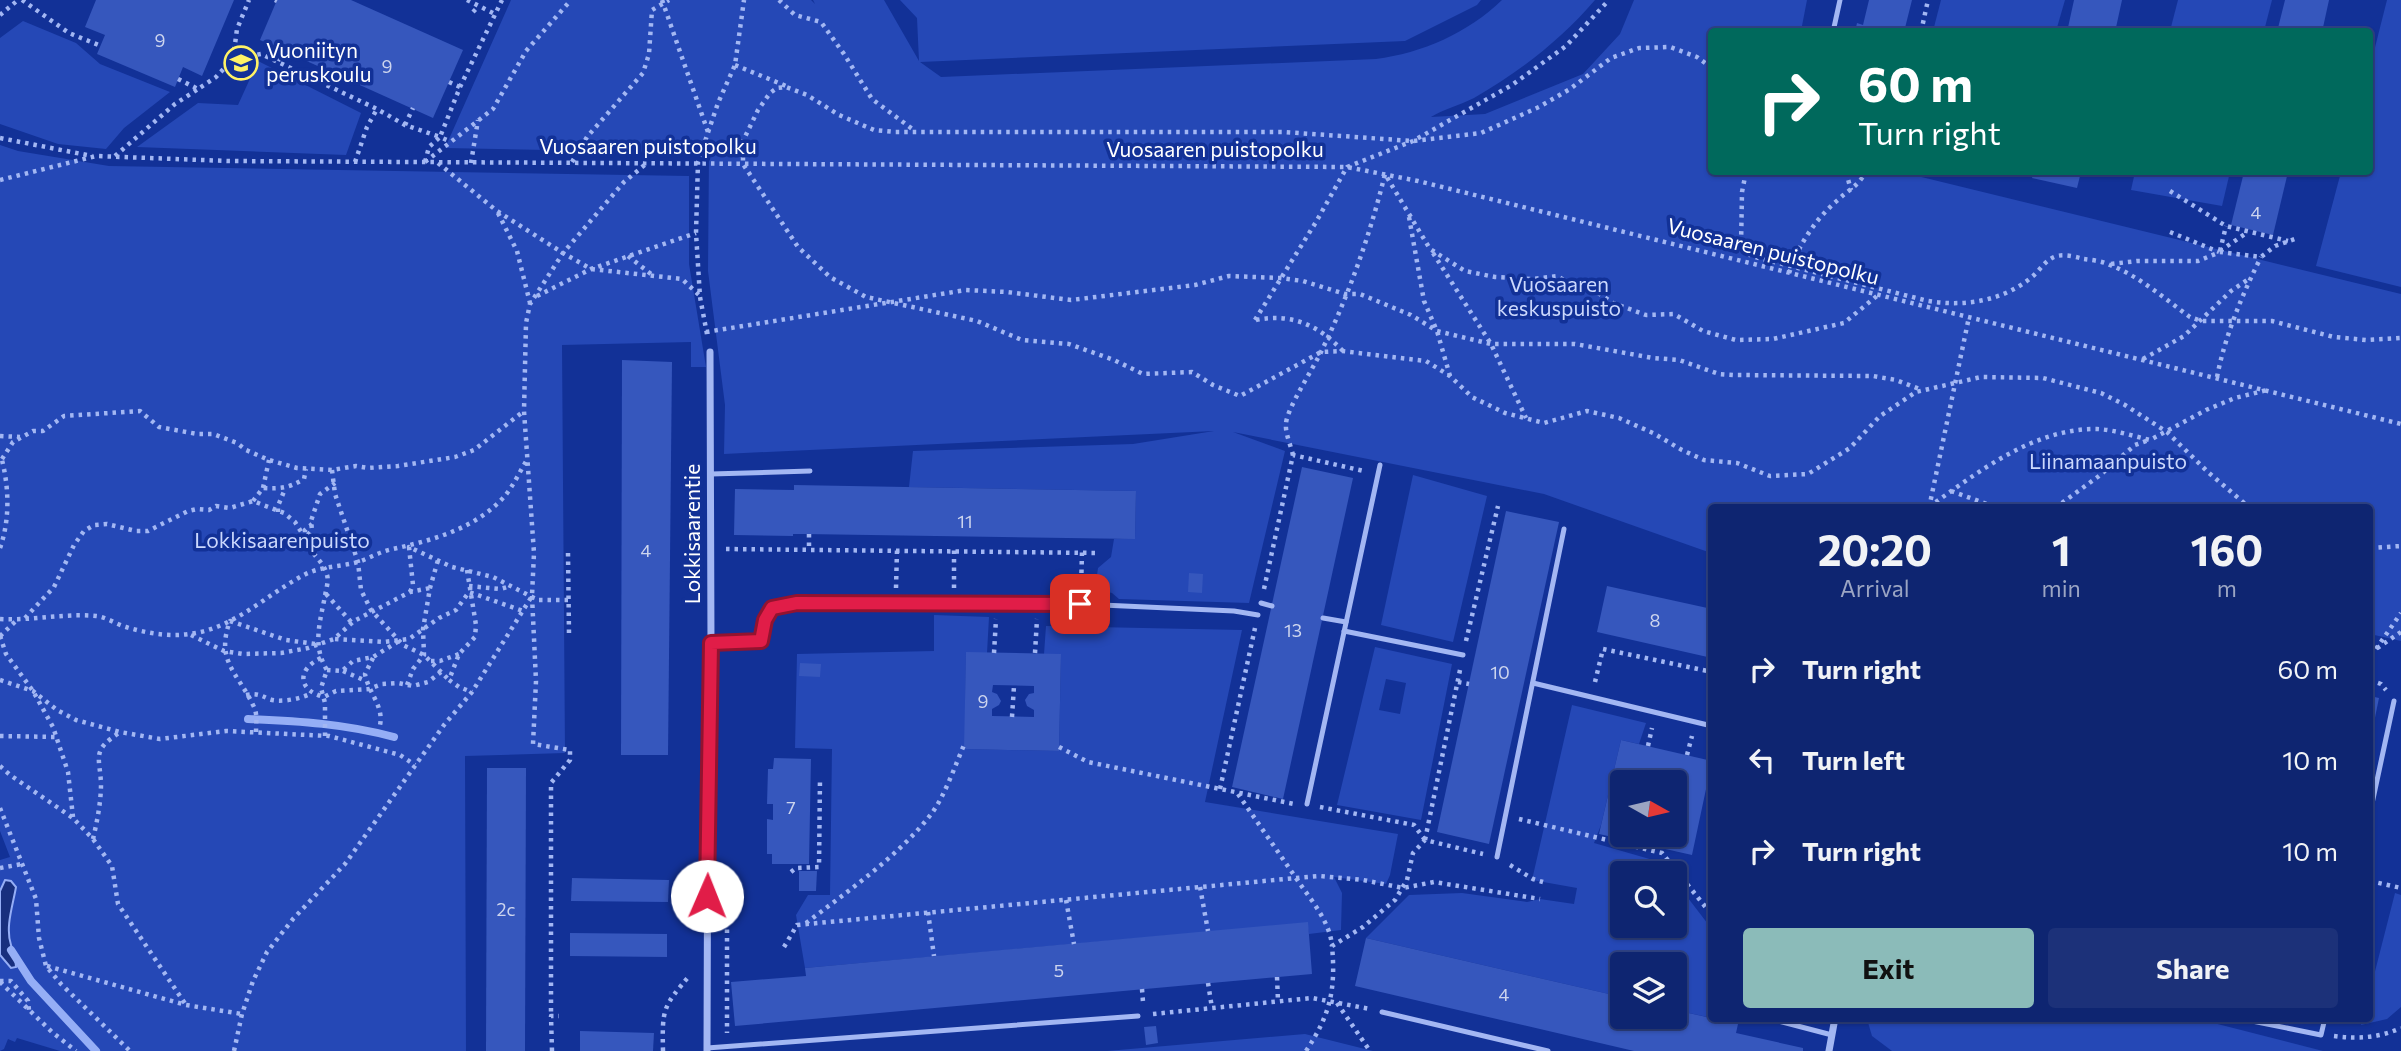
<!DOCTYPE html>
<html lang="en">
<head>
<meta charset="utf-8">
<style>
	:root { --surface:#0e2571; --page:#1c3179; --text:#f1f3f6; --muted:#9ba5c3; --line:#2e4284; --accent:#8bbbb9 }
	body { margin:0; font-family:Commissioner,sans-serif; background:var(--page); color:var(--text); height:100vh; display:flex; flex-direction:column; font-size:26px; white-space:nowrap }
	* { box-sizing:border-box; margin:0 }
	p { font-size:23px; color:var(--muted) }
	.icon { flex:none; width:38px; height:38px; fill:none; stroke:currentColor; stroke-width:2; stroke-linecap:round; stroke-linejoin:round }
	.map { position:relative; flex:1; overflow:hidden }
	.details { position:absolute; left:1708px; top:504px; width:665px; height:518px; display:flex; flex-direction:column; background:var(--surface); border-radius:7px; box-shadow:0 2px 5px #0004,0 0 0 2px var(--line) }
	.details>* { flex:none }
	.guide { position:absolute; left:1708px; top:28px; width:665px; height:147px; border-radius:7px; box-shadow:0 2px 5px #0004,0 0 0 2px var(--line); background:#00695c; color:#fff; overflow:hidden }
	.needle { width:46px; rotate:98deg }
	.controls { position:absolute; left:1610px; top:770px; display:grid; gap:14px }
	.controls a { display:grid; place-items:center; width:77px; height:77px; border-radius:7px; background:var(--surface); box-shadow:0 2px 5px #0004,0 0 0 2px var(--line); font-size:35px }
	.pin { position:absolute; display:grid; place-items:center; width:60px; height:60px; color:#fff; margin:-30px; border-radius:14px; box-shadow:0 4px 10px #0006 }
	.me { position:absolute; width:77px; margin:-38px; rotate:1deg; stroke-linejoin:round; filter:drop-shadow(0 0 5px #0008) }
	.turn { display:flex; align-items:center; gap:24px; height:147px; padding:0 35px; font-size:32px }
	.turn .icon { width:91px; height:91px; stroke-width:2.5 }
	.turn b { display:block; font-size:49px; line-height:60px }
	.eta { display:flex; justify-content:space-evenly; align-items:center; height:119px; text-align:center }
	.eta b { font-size:42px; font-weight:700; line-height:49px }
	.action { display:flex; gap:14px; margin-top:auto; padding:14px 35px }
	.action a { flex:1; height:80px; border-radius:7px; background:var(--accent); color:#111; font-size:28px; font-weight:700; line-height:80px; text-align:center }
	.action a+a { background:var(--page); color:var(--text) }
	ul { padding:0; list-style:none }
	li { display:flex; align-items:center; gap:21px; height:91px; padding:0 35px }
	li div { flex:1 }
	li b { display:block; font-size:26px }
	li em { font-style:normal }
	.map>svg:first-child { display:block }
</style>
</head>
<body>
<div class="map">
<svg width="2401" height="1051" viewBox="0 0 2401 1051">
	<rect width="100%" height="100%" fill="#123197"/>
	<!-- green -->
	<g fill="#2548b6" fill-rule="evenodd">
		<path d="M511 0H811L815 4 813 0H884L919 61 917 18 900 0H1481L1477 5 1405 41 920 62 941 77 1376 59C1422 53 1468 33 1502 0H1595C1561 40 1519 72 1474 98 1460 105 1442 110 1431 117L1485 114 1583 74 1620 34 1634 0H1807L1801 31 1712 32V172H1901L2401 294V641L2370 634V508H1712L1711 553 1544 494 1233 432 1285 451 1249 603 1119 599 1112 593 1095 589 1098 568 1111 557 1114 539 1135 538 1136 491 909 487 913 451 1133 444 1214 431 724 454 725 405 708 271 709 153 445 148Z"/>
		<path d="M1941 0H2065L2056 31H1933Z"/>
		<path d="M2178 0H2272L2264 31H2170Z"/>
		<path d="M2387 0H2401V287L2316 266 2341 172H2370V67Z"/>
		<path d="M23 21 76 43 100 64 170 92 124 128 106 149 58 144 0 124V38Z"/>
		<path d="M258 61 361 113 346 155 137 147 198 103 238 105Z"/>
		<path d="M0 145 18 151 109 166 689 176V264L706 367H691V342L562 345 565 753 465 756 466 1051H60L17 1038 15 1042 8 1039 4 1049 0 1051V860L10 857 0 831Z"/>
		<path d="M2135 172H2230L2222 206 2131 190Z"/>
		<path d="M1413 475 1487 496 1453 642 1381 625Z"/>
		<path d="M934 615 989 617 987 653H966L965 749 1059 751 1061 654H1044L1046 626 1242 630 1205 802 1398 834 1390 875 1386 884 1334 877 1342 893 1341 930 1309 934 1307 923 805 968 796 915 808 895H830L832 749 795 748 797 654 934 651Z"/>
		<path d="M1375 647 1452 664 1421 820 1337 805ZM1386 679 1406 683 1400 714 1379 710Z"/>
		<path d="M1572 705 1646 723 1639 744 1621 740 1601 825 1594 843 1660 862 1669 873H1622V926H1675V881L1711 928 1712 1018 1675 1010V964H1622V997L1366 938 1409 895 1462 893 1527 902 1540 899 1574 904 1577 888 1532 880Z"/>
		<path d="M2395 893 2401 895V1007L2387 1019 2361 1025 2362 1019 2370 1018V991Z"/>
		<path d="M1867 1019H2198L2323 1051H1892L1872 1036Z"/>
		<path d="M1305 1034 1373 1051H1107Z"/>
	</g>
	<!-- water -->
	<path fill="#182f7e" stroke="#95aef6" stroke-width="2" d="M5 880 11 881 16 887C13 905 5 927 11 945 13 955 16 955 16 967L11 968 0 955V891Z"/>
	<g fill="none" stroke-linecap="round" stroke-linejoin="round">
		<!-- stream -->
		<g stroke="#95aef6" stroke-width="8">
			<path d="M248 719C299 721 346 724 394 737"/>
			<path d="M11 950 31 981 96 1051"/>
		</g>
	</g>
	<!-- building -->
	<g fill="#3657bd" fill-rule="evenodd">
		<path d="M96 0H234L202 76 183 67 175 87 97 54 105 35 85 27Z"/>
		<path d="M277 0H351L463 50 433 118 260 40Z"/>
		<path d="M1869 0H1912L1904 32H1855L1857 23 1863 25Z"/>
		<path d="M2074 0H2122L2115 32H2067Z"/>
		<path d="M2285 0H2329L2322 32H2277Z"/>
		<path d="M2034 172H2081L2077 188 2032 178Z"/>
		<path d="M2244 172H2288L2273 235 2231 225Z"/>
		<path d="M622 360 672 362 668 755H621Z"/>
		<path d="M1302 467 1353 478 1283 799 1232 787Z"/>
		<path d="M794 485 1136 491 1135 539 804 534H793V536L734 535 735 489 794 490Z"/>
		<path d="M1506 511 1559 522 1489 844 1437 832Z"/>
		<path d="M1189 573 1203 574 1202 593 1188 592Z"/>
		<path d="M1607 586 1712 609V658L1597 632Z"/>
		<path d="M966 652 1061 654 1059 751 964 749ZM993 685 1034 686V693L1029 694 1025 700 1027 706 1034 710V717L992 716V709L999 705 1001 701 997 694 992 692Z"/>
		<path d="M800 663 821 664 820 677 799 676Z"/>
		<path d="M2370 696 2379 698 2371 737H2370Z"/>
		<path d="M1621 740 1712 761 1692 855 1599 834ZM1640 778 1658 782H1675V786L1680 787 1679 794H1675V835H1622V782H1639Z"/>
		<path d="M774 758 811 759 809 864H772V854H767V819L773 820V804H767L768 769H773Z"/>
		<path d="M487 768H526L525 1051H486Z"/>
		<path d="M799 871H817L816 891H799Z"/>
		<path d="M572 878 669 880 668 902 571 901Z"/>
		<path d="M1308 922 1312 974 735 1026 731 982 806 976 805 968Z"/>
		<path d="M570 933 667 934V957L570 956Z"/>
		<path d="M1366 938 1622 997V1017H1675V1010L1738 1024 1736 1033 1803 1048V1051H1634L1355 986Z"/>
		<path d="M1156 1026 1158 1043 1146 1045 1144 1027Z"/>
		<path d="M580 1031 654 1033 653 1051H580Z"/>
	</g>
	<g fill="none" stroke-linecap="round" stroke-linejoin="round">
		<!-- path -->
		<g stroke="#a3b7f3" stroke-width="4.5" stroke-dasharray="3.5 5" stroke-linecap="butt">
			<path d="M22 0 69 33 101 46"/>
			<path d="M275 0 277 1"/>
			<path d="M467 0 495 14"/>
			<path d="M662 0 708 132"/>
			<path d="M779 0 795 15 821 22 844 54 872 99 915 131"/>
			<path d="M473 12 478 7"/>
			<path d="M0 15 18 0"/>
			<path d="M1921 32 1928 0"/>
			<path d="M233 59 237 29 249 0"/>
			<path d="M278 61 283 51"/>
			<path d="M735 65 786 86"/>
			<path d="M1712 68 1697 57 1670 47 1639 48 1611 58 1570 89 1539 107 1481 133 1413 141 1283 132H895L874 130 839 115 807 95 786 87 777 88 770 93 758 110 743 141V164L798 247 830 277 866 297 977 321 1022 340 1069 344 1114 360 1143 374 1192 372 1213 385 1240 396 1321 352 1342 351 1426 361 1450 376 1472 397 1505 413 1544 423 1587 411 1619 418 1653 433 1682 450 1704 460 1737 463 1770 476 1808 474 1850 448 1880 416 1916 392 1981 377 2043 378 2101 393 2125 405 2167 432 2209 473 2250 508"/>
			<path d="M178 79 198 89 216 77 233 59 261 54 377 109 405 125 440 137 460 87 502 0"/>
			<path d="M449 82 460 87"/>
			<path d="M405 125 413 108"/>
			<path d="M0 138 92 156"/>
			<path d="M115 156 175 104 198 89"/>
			<path d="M355 162 367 127 377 109"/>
			<path d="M425 162 493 109 526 51 571 0"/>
			<path d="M425 162 429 147 440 137 449 141"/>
			<path d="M572 162 587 137 643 73 649 54 652 10 669 0"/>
			<path d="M438 163 497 211 563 253 591 269 682 279 700 296"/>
			<path d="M471 163 478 120"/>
			<path d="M1746 172 1742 192 1741 247 1751 256 1928 301C1965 307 2004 301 2033 276 2041 269 2046 259 2057 256 2066 254 2076 257 2084 259 2092 260 2102 261 2110 265 2139 276 2165 299 2190 317L2201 321H2272L2334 337 2366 340 2401 338"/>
			<path d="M1846 172 1851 190"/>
			<path d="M0 180 96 156 228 161 1347 167 1418 181 2401 424"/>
			<path d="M2170 191 2226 226 2288 241"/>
			<path d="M498 213 517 251 530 303"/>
			<path d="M1409 217 1424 301 1437 331 1450 376"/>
			<path d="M2170 232 2219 252"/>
			<path d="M2220 251 2248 232"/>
			<path d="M2220 251 2226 226"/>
			<path d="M1433 253 1491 344 1526 418"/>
			<path d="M628 256 651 274"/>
			<path d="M2111 264 2137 261H2198L2220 252 2261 257 2275 246 2295 239"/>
			<path d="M1789 273C1799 244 1816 218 1839 199 1852 187 1856 188 1866 172"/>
			<path d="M537 296 591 269 696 233"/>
			<path d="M1255 320 1316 222 1347 167 1413 141 1512 85 1566 46 1609 0"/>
			<path d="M1256 320C1292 313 1318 325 1343 351"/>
			<path d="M706 332 966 290 1007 292 1071 300 1195 285 1229 276 1280 278 1303 281 1345 294H1360L1411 315 1437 331 1491 344H1575L1653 358 1679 360 1719 374 1733 375 1873 376 1896 380 1922 390"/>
			<path d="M707 334 700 297 696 233 698 162 718 103 735 65 744 0"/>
			<path d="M2143 359 2184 336 2231 291 2250 278"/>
			<path d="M2217 377C2225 336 2242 295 2261 257"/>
			<path d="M0 436 20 437"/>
			<path d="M1293 455C1291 446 1285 433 1286 424 1286 410 1314 367 1321 352 1349 295 1370 235 1385 174L1430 249 1465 271 1495 277 1532 279 1558 276 1569 284 1586 285 1613 303 1646 315 1674 314 1703 331 1736 340 1773 339 1844 323 1878 295"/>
			<path d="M2 459 13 442 33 431H43L64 416 140 411 159 427 197 434H213L237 443 246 450 269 460 297 468 332 470 356 466 368 468 398 466 455 457 474 450 524 411"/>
			<path d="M332 470 335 494 358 562 361 590 371 610 403 645 424 655 449 680"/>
			<path d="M263 488 269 460"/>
			<path d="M1951 491 1998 508"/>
			<path d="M253 501 263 488C280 489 289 488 304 479L306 469"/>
			<path d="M1929 507C1978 472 2034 428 2097 429 2115 430 2133 436 2150 440L2206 410 2235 398 2267 390"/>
			<path d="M1929 508 1969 317"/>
			<path d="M2055 508 2099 476 2135 445 2149 440"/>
			<path d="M278 512V506L285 489"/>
			<path d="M809 534V549"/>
			<path d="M0 548C10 520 9 488 2 460"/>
			<path d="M2370 548 2401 546"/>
			<path d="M726 549 1099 553"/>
			<path d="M568 553 569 634"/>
			<path d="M467 570 476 625 475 637 459 654 449 680 459 687 472 692"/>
			<path d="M469 586 500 589 511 586"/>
			<path d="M896 588 897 550"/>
			<path d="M954 588V550"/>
			<path d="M1264 589 1293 455 1364 471"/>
			<path d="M1081 590 1082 552"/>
			<path d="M410 592 413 585 409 547 452 567 493 577 538 600H568"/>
			<path d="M326 594 352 623"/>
			<path d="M532 596 536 681 533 744 570 750V760L551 783V1016"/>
			<path d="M25 618 54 587 74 545 84 531 94 525 107 524 136 531H148L188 511 197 509 209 510 216 506 230 508 253 501 284 513 295 522 305 538V530L312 524"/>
			<path d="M0 619C32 621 63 613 96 616 106 617 116 624 126 627 146 633 168 637 189 634 233 629 265 596 302 576 319 566 340 567 358 562 370 558 381 551 393 549 433 540 474 529 503 498 513 487 520 471 528 458"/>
			<path d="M191 635 224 651 243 654 281 653 308 648 334 639 354 621 410 592 430 588"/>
			<path d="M0 636 6 654 33 691 53 727 68 772 73 817"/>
			<path d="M0 636 17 620"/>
			<path d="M335 639 384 642 409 639 439 618 456 610 469 592 523 611"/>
			<path d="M1466 641 1498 506"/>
			<path d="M2376 649 2401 613"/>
			<path d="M994 653 996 619"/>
			<path d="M1035 653 1037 619"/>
			<path d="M2370 653 2401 632"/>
			<path d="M321 658C297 669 297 690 324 697L336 691 369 689 382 684 398 683 413 686 428 682 441 672"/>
			<path d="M373 658 365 674C368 692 384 706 380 725"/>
			<path d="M431 661H440L459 654"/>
			<path d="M327 670 342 671 353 661 373 657 399 641"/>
			<path d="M343 671 366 681"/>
			<path d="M0 680 33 691 57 710 76 720 120 732 160 739 226 731 329 736 400 755 415 765"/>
			<path d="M2370 680 2381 684 2386 690"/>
			<path d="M1458 682 1469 684"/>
			<path d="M1595 682 1603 649 1712 672"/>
			<path d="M407 685 413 669 424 655 423 629 430 588 438 560"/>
			<path d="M246 695C256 693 260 695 269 699 279 703 300 699 310 694"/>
			<path d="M1012 717 1014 686"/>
			<path d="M256 732C256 723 258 714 253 705 238 673 215 661 230 621L286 640 316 644"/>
			<path d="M0 736 57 737"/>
			<path d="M325 736V703L321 688 327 670C312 646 320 622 325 596 326 589 329 581 327 575 324 561 309 553 305 538L312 530 311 521 320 494 335 483"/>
			<path d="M1648 746 1652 728"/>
			<path d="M1059 747 1088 762 1294 804"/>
			<path d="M1687 755 1692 736"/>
			<path d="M0 766 10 775 73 818 93 839 112 866 118 904 186 1005"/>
			<path d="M1220 789 1255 628"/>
			<path d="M1238 794 1296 878 1320 876 1363 880 1403 888 1434 882 1540 899"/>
			<path d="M1320 807 1414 825 1425 840"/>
			<path d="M0 808 36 899 39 938 46 966 61 984 130 1051"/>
			<path d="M1519 819 1662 853 1712 915"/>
			<path d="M93 839C97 822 101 802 101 784 100 757 91 751 119 733"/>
			<path d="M1425 840 1460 670"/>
			<path d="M1510 865 1533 879 1543 882"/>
			<path d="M0 868 22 864"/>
			<path d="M791 872 796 868 819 867 820 778"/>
			<path d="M2370 881 2401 888"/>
			<path d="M727 887V1033"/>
			<path d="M1200 887 1208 931"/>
			<path d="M1066 900 1074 944"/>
			<path d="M928 912 934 956"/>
			<path d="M806 923C847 892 901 854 932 813 945 795 955 766 964 745"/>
			<path d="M784 947 797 925 1296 878C1310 899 1330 921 1332 946"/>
			<path d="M47 966 186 1005 242 1014"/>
			<path d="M1277 977 1278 1001"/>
			<path d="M0 981H11L28 1001 29 1010"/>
			<path d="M0 982 52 1032 76 1051"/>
			<path d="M1208 983 1212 1008"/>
			<path d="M1142 989 1143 1002"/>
			<path d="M1337 1003 1370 1051"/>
			<path d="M1153 1014 1312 998 1370 1009"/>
			<path d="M2334 1036C2358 1039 2378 1038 2401 1028"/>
			<path d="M234 1051 242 1014 253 981 267 952 293 919 345 864 444 725 472 692 532 596 534 553 524 411 526 323 530 304 563 253 624 182 647 163"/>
			<path d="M552 1051 551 1016H559"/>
			<path d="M663 1051C662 1008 663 1007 690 975"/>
			<path d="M1306 1051C1330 1015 1336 990 1332 946L1363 927 1395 900 1407 880 1413 853 1425 840 1483 854"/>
		</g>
		<!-- lane -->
		<g stroke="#a3b7f3" stroke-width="5">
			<path d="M1833 32 1840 0"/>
			<path d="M711 474 810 471"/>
			<path d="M1261 603 1272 606"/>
			<path d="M1323 618 1346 622"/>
			<path d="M1344 631 1463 655"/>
			<path d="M711 643 761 641 764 620 772 608 797 603 1080 604 1234 611 1258 615"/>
			<path d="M1533 683 1712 726"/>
			<path d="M1307 804 1380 465"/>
			<path d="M2370 813 2394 701"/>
			<path d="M1497 857 1564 529"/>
			<path d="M1382 1012 1548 1051"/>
			<path d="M1767 1018 1832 1035"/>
			<path d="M2237 1018 2321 1035 2325 1018"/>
			<path d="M707 1048 1138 1016"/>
		</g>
		<!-- street -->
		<g stroke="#a3b7f3" stroke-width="7">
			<path d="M707 1051 708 743 711 643 710 352"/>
			<path d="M1829 1051 1835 1018"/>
		</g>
	</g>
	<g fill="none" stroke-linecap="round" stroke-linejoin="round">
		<defs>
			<path id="route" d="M707 896 711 643 761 641 765 620 772 608 797 603 1080 604"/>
		</defs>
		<!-- route casing -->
		<use href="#route" stroke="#92132f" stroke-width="18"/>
		<!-- route -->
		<use href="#route" stroke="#e11d48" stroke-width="12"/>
	</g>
	<!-- icons -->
	<defs>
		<symbol id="school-ring" viewBox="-11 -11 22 22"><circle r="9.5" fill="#123197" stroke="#fff265" stroke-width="1.5"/><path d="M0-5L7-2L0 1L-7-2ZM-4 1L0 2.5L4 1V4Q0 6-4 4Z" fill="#fff265"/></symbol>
	</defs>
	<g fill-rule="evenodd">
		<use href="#school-ring" x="222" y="44" width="38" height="38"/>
	</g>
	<g text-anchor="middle" stroke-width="7" stroke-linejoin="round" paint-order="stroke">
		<!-- number labels -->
		<g font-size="18" fill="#cdd5ee">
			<text x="160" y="47">9</text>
			<text x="387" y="73">9</text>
			<text x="2256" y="219">4</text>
			<text x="965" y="528">11</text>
			<text x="646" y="557">4</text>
			<text x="1655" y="627">8</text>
			<text x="1293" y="637">13</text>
			<text x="1500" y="679">10</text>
			<text x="983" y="708">9</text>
			<text x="791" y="814">7</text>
			<text x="506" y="916">2c</text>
			<text x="1059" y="977">5</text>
			<text x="1504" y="1001">4</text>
		</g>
		<!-- poi labels -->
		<g font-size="21" fill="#fff" stroke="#123197" text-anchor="start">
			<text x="266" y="58">Vuoniityn<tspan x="266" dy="24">peruskoulu</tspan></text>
		</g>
		<!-- street labels -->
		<g font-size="21" fill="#fff" stroke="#123197">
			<text x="648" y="154">Vuosaaren puistopolku</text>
			<text x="1215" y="157">Vuosaaren puistopolku</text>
			<text transform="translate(1773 252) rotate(14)" y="7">Vuosaaren puistopolku</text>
			<text transform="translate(693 534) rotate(-90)" y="7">Lokkisaarentie</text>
		</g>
		<!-- park labels -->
		<g font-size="21" fill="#cbd8fd" stroke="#123197">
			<text x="1559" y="292">Vuosaaren<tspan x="1559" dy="24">keskuspuisto</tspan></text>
			<text x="2108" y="469">Liinamaanpuisto</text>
			<text x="282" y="548">Lokkisaarenpuisto</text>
		</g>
	</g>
</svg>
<div class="controls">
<a><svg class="needle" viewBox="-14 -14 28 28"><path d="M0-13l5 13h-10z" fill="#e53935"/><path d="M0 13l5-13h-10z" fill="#9ba5c3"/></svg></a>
<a><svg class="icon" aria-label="search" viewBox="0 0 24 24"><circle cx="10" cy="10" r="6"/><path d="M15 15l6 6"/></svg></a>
<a><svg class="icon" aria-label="layers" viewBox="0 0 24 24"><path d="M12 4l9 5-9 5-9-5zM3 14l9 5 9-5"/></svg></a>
</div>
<div class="pin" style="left:1080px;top:604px;background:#d93025"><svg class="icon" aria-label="arrive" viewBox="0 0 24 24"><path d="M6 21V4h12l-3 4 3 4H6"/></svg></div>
<svg class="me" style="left:707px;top:896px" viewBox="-20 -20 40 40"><circle r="19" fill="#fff"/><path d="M0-13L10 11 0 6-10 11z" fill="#e11d48"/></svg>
<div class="guide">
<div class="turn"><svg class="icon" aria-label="right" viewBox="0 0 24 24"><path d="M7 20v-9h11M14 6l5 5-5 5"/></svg><div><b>60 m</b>Turn right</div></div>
</div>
<section class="details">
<div class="eta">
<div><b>20:20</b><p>Arrival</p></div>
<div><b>1</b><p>min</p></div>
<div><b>160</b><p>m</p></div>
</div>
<ul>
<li><svg class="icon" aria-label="right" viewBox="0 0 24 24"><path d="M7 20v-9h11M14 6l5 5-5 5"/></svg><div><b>Turn right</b></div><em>60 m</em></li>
<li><svg class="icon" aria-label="left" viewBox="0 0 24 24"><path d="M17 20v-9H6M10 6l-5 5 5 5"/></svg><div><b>Turn left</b></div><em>10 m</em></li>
<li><svg class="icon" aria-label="right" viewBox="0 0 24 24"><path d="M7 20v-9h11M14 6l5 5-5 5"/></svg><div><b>Turn right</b></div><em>10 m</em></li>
</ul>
<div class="action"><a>Exit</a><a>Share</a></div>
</section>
</div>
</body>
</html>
